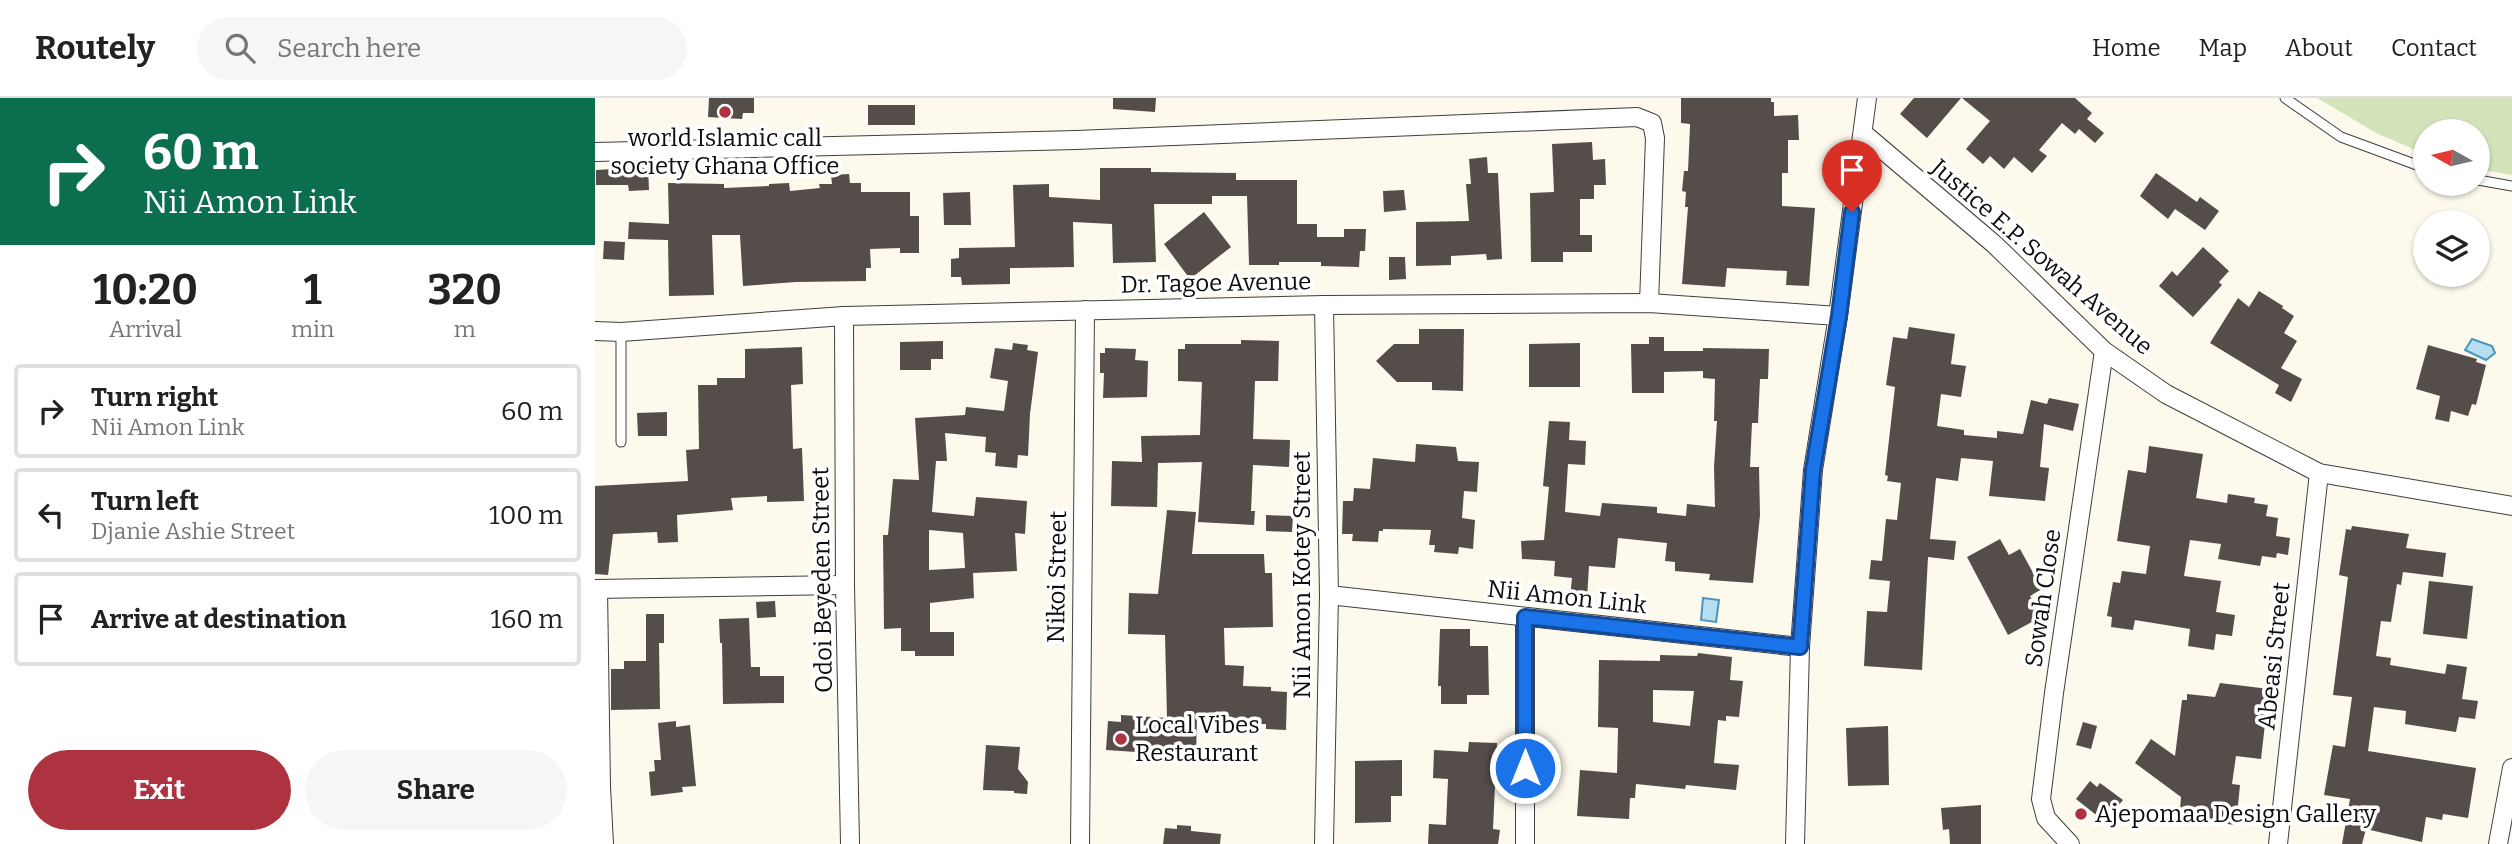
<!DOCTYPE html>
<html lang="en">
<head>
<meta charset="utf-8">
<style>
	:root { --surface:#fff; --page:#f6f6f6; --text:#222; --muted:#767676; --line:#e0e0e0; --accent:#ad3341 }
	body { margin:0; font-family:Bitter,serif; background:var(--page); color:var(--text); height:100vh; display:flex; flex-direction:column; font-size:26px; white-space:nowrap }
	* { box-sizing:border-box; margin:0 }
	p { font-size:23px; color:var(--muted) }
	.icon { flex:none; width:38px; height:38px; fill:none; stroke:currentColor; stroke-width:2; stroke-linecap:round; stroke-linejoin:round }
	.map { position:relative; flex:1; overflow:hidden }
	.sheet { display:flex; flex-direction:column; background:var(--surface); width:595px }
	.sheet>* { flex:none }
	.hud { background:#0b6e4f; color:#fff; overflow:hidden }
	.needle { width:46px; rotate:278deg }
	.buttons { position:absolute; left:1818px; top:21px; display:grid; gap:14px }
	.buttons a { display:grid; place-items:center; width:77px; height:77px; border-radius:50%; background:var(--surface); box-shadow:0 2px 5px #0004; font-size:35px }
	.pin { position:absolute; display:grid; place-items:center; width:60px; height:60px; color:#fff; margin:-72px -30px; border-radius:50% 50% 50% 0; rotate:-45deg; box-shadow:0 0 7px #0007 }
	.pin .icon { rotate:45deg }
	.me { position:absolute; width:77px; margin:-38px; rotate:0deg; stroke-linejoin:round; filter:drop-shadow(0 0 5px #0008) }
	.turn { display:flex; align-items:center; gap:24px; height:147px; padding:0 28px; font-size:32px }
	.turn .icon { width:91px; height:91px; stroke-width:2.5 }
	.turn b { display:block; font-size:49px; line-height:60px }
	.eta { display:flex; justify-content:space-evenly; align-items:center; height:119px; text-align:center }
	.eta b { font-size:42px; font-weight:700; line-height:49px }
	.action { display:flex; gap:14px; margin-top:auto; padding:14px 28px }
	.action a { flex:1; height:80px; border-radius:42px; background:var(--accent); color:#fff; font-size:28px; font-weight:700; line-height:80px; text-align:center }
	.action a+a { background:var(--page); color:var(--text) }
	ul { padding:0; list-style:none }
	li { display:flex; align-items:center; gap:21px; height:94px; margin:0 14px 10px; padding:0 14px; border:4px solid var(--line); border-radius:7px }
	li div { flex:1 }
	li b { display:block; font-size:26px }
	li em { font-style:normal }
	header { display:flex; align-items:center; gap:42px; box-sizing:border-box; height:98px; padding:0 35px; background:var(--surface); border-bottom:2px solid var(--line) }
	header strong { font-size:33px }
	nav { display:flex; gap:38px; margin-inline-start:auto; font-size:24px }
	.search { width:490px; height:63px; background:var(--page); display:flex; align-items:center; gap:18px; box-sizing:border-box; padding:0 24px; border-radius:38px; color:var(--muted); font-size:26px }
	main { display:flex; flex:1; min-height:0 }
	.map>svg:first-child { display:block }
</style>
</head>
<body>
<header>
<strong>Routely</strong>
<div class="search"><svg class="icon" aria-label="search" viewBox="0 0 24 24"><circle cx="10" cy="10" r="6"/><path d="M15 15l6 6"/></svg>Search here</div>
<nav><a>Home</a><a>Map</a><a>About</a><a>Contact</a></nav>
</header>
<main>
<section class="sheet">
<div class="hud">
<div class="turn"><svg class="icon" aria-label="right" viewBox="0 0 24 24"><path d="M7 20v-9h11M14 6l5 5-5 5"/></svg><div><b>60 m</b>Nii Amon Link</div></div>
</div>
<div class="eta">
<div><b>10:20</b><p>Arrival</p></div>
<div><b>1</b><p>min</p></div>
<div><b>320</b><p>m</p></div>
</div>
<ul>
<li><svg class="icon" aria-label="right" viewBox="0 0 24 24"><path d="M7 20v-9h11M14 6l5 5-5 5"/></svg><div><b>Turn right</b><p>Nii Amon Link</p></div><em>60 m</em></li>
<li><svg class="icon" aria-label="left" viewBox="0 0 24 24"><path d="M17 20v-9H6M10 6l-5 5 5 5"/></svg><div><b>Turn left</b><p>Djanie Ashie Street</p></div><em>100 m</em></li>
<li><svg class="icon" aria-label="arrive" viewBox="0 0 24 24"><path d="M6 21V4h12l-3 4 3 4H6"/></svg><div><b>Arrive at destination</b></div><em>160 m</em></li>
</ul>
<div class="action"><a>Exit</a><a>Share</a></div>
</section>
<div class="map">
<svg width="1917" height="746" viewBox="0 0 1917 746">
	<rect width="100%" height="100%" fill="#fdf9ed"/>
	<!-- green -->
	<path fill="#d3e4bb" d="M1722 0H1917V77L1883 71V33H1830V56L1783 36Z"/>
	<!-- water -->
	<g fill="#b7deef" stroke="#4696be" stroke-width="2">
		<path d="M1877 241 1897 248 1900 255 1891 262 1870 252Z"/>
		<path d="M1108 500 1124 502 1121 524 1106 522Z"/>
	</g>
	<!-- building -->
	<g fill="#544d4a" fill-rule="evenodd">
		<path d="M114 0H159V15H148L147 21 113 19Z"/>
		<path d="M518 0H561L560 14 518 11Z"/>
		<path d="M1086 0H1176V4H1179V18L1203 17 1204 42H1193V75H1187V108L1220 110 1214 188 1191 187 1192 173 1132 170 1130 189 1087 186 1093 109H1090L1091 94 1087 93 1089 73H1093L1095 29V26L1086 25Z"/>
		<path d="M1319 0H1366L1332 40 1305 16Z"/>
		<path d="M1367 0H1480L1497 15 1492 21 1509 35 1500 45 1484 31 1480 36 1467 25 1444 52 1452 58 1437 75 1419 59 1409 71 1395 58 1388 66 1371 51 1395 23Z"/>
		<rect x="273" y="7" width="47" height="20"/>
		<path d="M997 44 998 62 1010 61 1011 87H999V101H985V137H997V154H968V164H936L935 95 959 94 957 46Z"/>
		<path d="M892 59 893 75H903L907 161 892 162 891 156 856 158V167L821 168V124L874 123 871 86H876L874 61Z"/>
		<path d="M53 69 54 92 34 93 33 87H1V72Z"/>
		<path d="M505 70H556V74L641 75V82H702V126H722V139H749V131H771L770 153H765L764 169 726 168V164H684V167H654L652 98H617V106H559L561 164 518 165 517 126 478 124 479 169 415 170V186L367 187 366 179H356V161L364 160V150L420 149 418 87 454 86V99L505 102Z"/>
		<path d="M1561 75 1602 104 1605 99 1624 113 1610 132 1580 111 1573 121 1545 98Z"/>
		<path d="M254 76 255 85H266V94H315V118H324V155H305V150L275 151 276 170H271V183L201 184 148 188 145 137H117L119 197 74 198 73 142 33 141 34 124 74 126 73 85 129 86V90L174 88V86L194 85 195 93 225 90 224 86H237L236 77Z"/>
		<path d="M809 92 811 112 789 114 788 93Z"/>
		<path d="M375 94 376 127H349L348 95Z"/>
		<path d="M609 114 636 149 595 181 569 146Z"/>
		<path d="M9 143 30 144 29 162 8 161Z"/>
		<path d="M1608 149 1634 173 1624 184 1627 187 1598 219 1564 188 1577 173 1582 178Z"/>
		<path d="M794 159H810L811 181 794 182Z"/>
		<path d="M1664 193 1688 208 1687 210 1699 218 1689 235 1702 243 1686 270 1707 281 1696 304 1680 295 1684 287 1615 245 1643 200 1654 209Z"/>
		<path d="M1314 229 1360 236 1356 266 1371 268 1366 299 1346 296 1342 328 1369 332V337L1402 340V333L1428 336 1436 302 1452 306 1454 300 1484 306 1478 333 1449 326 1445 369 1454 370 1450 403 1394 398 1398 363 1366 360 1363 383 1341 380 1335 441 1361 443 1359 462 1333 459 1327 572 1269 568 1272 513 1292 514 1295 483 1274 481 1276 462 1287 463 1291 421 1302 422 1306 385 1292 383 1293 378 1290 377 1300 289 1291 287 1298 239 1312 241Z"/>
		<path d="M824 231H869L868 293 837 292V284H802L781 263 799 246H824Z"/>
		<path d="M1054 239H1069V253H1108V250L1174 251 1173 281H1165L1163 325H1157L1155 369H1164L1165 417 1158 485 1114 482 1115 476 1080 473V464L1070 463 1072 445 1023 440 1020 470 994 468 992 501 975 500 977 480 959 478 960 463 927 461 926 443 949 442 954 389 948 388 954 323 975 324 974 342 991 343 990 367 973 366 970 414 1005 418 1007 405 1062 409V415L1091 418 1092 406 1120 409 1119 369 1122 323H1119L1120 281 1108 280V273L1069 274V295H1037L1036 246H1054Z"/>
		<path d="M646 242 684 243 683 283H660L658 341 695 342 694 369 658 367 656 413H660L659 427 603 424 607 364 563 365 562 409 516 408 517 363 547 364 546 338 605 337 607 284 583 283V251H590V246H646Z"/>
		<path d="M348 243V261H336V272H305V244Z"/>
		<path d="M418 245 433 247 432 252 443 254 435 316 433 358 423 357 422 370 400 368 401 355 390 354 391 339 350 335 352 363H341L337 414 379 418 381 399 432 403 430 436 420 435 422 473 378 475 379 500 335 505V534H359V558H320V553H306V530L289 531 288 437H293L298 381 324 382 320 320 370 317 371 309 409 313 413 283 395 280 400 250 417 252ZM334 432 368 435 370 470 334 472Z"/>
		<path d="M985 245V289H934V246Z"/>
		<path d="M1833 247 1882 261 1881 264 1891 267 1881 307 1877 306 1873 318 1856 313 1854 324 1840 321 1845 298 1821 291Z"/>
		<path d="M207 249 208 286 196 287 198 351 207 350 209 403 172 404V398L136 400 138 412 82 417 83 444 63 445 62 434 18 436 13 477 0 476V388L93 383 91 352 104 351 103 287H122V280H150V251Z"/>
		<path d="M510 250 541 251 540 262 553 263 552 299 508 300 509 275H505V255H510Z"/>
		<path d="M72 314V338H43L42 315Z"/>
		<path d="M821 346 861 349 863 363 884 364 882 394 869 393 867 420 880 422 878 451 864 449 863 456 839 454 840 447H834L836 432 788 431V433H784L783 444 757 443 758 436H747L748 403H758L759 390 775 391 778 360 820 364Z"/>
		<path d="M1554 348 1608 356 1601 400 1632 405 1633 396 1660 400 1659 405 1673 407 1671 418 1683 420 1681 438 1695 440 1693 457 1682 455 1681 460 1667 458 1665 468 1623 461 1626 446 1595 442 1589 478 1626 483 1621 514 1640 517 1637 538 1621 536 1619 552 1593 548 1595 531 1540 522 1538 532 1516 529 1517 519 1512 518 1518 484 1525 485 1527 473 1551 476 1555 448 1522 443 1533 372 1551 375Z"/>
		<path d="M572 412 601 414 597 456H669L670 475H677L678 529 629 530 630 567 649 568 648 588 676 589V593L692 594 691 632 671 631V626H665V621L602 618 601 658 511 652 513 623 526 624V617L572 620 570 537 533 536 534 495 563 496Z"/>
		<path d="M671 417 698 418 697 434 671 433Z"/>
		<path d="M1757 428 1814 436 1811 450 1851 455 1848 479 1808 474 1806 487 1802 486 1796 524 1786 523 1781 558 1796 560 1795 567 1850 576 1852 566 1872 569 1867 601 1883 603 1880 621 1864 619 1861 634 1810 626 1811 613 1779 609 1773 653 1881 670 1873 720 1848 716 1847 722 1831 719 1827 744 1771 731 1767 746H1747L1755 701 1729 697 1738 647 1750 649 1757 599 1738 597 1753 479 1744 477 1751 431 1756 432Z"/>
		<path d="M1405 441 1414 457 1425 451 1447 491 1435 498 1446 519 1413 537 1372 459Z"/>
		<path d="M1834 483 1878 488 1872 541 1828 536Z"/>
		<path d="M180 503 181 519 162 520 161 504Z"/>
		<path d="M51 516H69V545H64L65 611 16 612V571H29V563H51Z"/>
		<path d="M154 520 156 569H165V578H189V605L128 606 127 545H125L124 521Z"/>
		<path d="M845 531H875V548H893L894 597H872V606H846V588H843Z"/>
		<path d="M1103 555 1137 559 1135 582 1148 583 1144 619 1131 618V623L1123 622 1119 665 1144 667 1141 692 1091 687 1090 691 1041 686 1040 700H1035L1034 721 982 718 985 672 1022 675 1023 630 1003 629 1004 562 1065 563V557L1102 558ZM1058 592 1099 593 1095 628 1058 624Z"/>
		<path d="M1625 585 1674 591 1666 661 1641 658 1637 686 1645 687 1641 727 1606 723 1607 714 1585 712 1586 699 1540 665 1556 641 1580 658 1587 602H1592V596L1620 599Z"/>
		<path d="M81 623V629L95 627 101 688 87 689 88 694 56 698 54 674 60 673 59 662H66L63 625Z"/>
		<path d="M1488 624 1502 628 1496 651 1481 647Z"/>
		<path d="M1293 628 1294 687 1253 688 1251 630Z"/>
		<path d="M874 644 902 645 898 731 905 732 903 746H833L834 726 851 727 853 681 838 680 839 652 873 654Z"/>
		<path d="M391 647 425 649 423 671 433 684 432 696 419 695V693L388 692Z"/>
		<path d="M807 662V698H796V724L760 725V663Z"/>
		<path d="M1495 683 1502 689 1505 685 1528 702 1510 724 1481 701Z"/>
		<path d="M1386 707V746H1355L1354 731 1348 732 1346 710Z"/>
		<path d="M582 727 596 728V733L626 736 625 746H568L570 730 582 731Z"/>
	</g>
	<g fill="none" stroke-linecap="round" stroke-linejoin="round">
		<defs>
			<g id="lane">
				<path d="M1690 0 1746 39 1830 70"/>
				<path d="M1883 82 1917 88"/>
				<path d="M26 344V234"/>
			</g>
			<g id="street">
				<path d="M1268 35 1399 146 1509 253 1571 296 1724 375 1917 408"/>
				<path d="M0 54 481 42 1042 19 1057 25 1060 40 1054 205"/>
				<path d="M729 207 734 497 729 746"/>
				<path d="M249 218 250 487 255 746"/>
				<path d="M0 233 26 234 249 218 729 207 1054 205 1243 218"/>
				<path d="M0 491 250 487"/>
				<path d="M3 491 6 688 9 746"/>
				<path d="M734 497 1205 549"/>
				<path d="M930 519V746"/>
				<path d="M485 746 490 212"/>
				<path d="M1200 746 1205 549 1218 372 1243 218 1272 0"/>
				<path d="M1475 746 1451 720 1446 701 1459 595 1509 253"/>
				<path d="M1683 746 1724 375"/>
				<path d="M1903 746 1917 670"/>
			</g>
		</defs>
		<!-- lane casing -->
		<use href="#lane" stroke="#3f3f3f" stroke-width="11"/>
		<!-- street casing -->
		<use href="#street" stroke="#3f3f3f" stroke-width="20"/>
		<!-- lane -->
		<use href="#lane" stroke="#fff" stroke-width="9"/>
		<!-- street -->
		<use href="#street" stroke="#fff" stroke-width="18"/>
	</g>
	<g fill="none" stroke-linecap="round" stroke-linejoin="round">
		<defs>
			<path id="route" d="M930 670V519L1205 549 1218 372 1244 218 1257 114"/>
		</defs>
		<!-- route casing -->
		<use href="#route" stroke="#114b97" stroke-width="18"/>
		<!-- route -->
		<use href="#route" stroke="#1a73e8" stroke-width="12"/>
	</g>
	<!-- markers -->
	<g fill="#ad3341" stroke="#fff" stroke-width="2.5">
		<circle cx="130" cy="14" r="7"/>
		<circle cx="526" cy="641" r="7"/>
		<circle cx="1486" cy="716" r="7"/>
	</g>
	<g text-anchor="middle" stroke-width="7" stroke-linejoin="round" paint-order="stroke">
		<!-- poi labels -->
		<g font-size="24" fill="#0c0c0c" stroke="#fff" text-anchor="start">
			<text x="130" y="48" text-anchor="middle">world Islamic call<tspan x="130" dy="28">society Ghana Office</tspan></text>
			<text x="540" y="635">Local Vibes<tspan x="540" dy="28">Restaurant</tspan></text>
			<text x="1500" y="724">Ajepomaa Design Gallery</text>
		</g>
		<!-- street labels -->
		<g font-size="24" fill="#0c0c0c" stroke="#fff">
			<text transform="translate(1447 159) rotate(41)" y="8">Justice E.P. Sowah Avenue</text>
			<text transform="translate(621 185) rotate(-1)" y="8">Dr. Tagoe Avenue</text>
			<text transform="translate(707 477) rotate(-90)" y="8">Nii Amon Kotey Street</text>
			<text transform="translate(462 479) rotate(-89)" y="8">Nikoi Street</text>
			<text transform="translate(227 482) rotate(-91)" y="8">Odoi Beyeden Street</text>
			<text transform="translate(972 499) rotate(6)" y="8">Nii Amon Link</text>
			<text transform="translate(1448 500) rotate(-82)" y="8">Sowah Close</text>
			<text transform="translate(1679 558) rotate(-84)" y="8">Abeasi Street</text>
		</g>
	</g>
</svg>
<div class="buttons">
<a><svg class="needle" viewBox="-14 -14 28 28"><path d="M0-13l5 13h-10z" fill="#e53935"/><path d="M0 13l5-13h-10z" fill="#767676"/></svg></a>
<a><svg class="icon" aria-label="layers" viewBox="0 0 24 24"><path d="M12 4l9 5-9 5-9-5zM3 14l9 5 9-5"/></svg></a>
</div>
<div class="pin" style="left:1257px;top:114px;background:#d93025"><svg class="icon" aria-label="arrive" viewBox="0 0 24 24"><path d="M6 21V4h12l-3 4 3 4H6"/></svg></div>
<svg class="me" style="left:930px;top:670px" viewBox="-20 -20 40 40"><circle r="17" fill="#1a73e8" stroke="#fff" stroke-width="3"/><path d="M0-11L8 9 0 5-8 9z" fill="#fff"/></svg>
</div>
</main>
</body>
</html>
